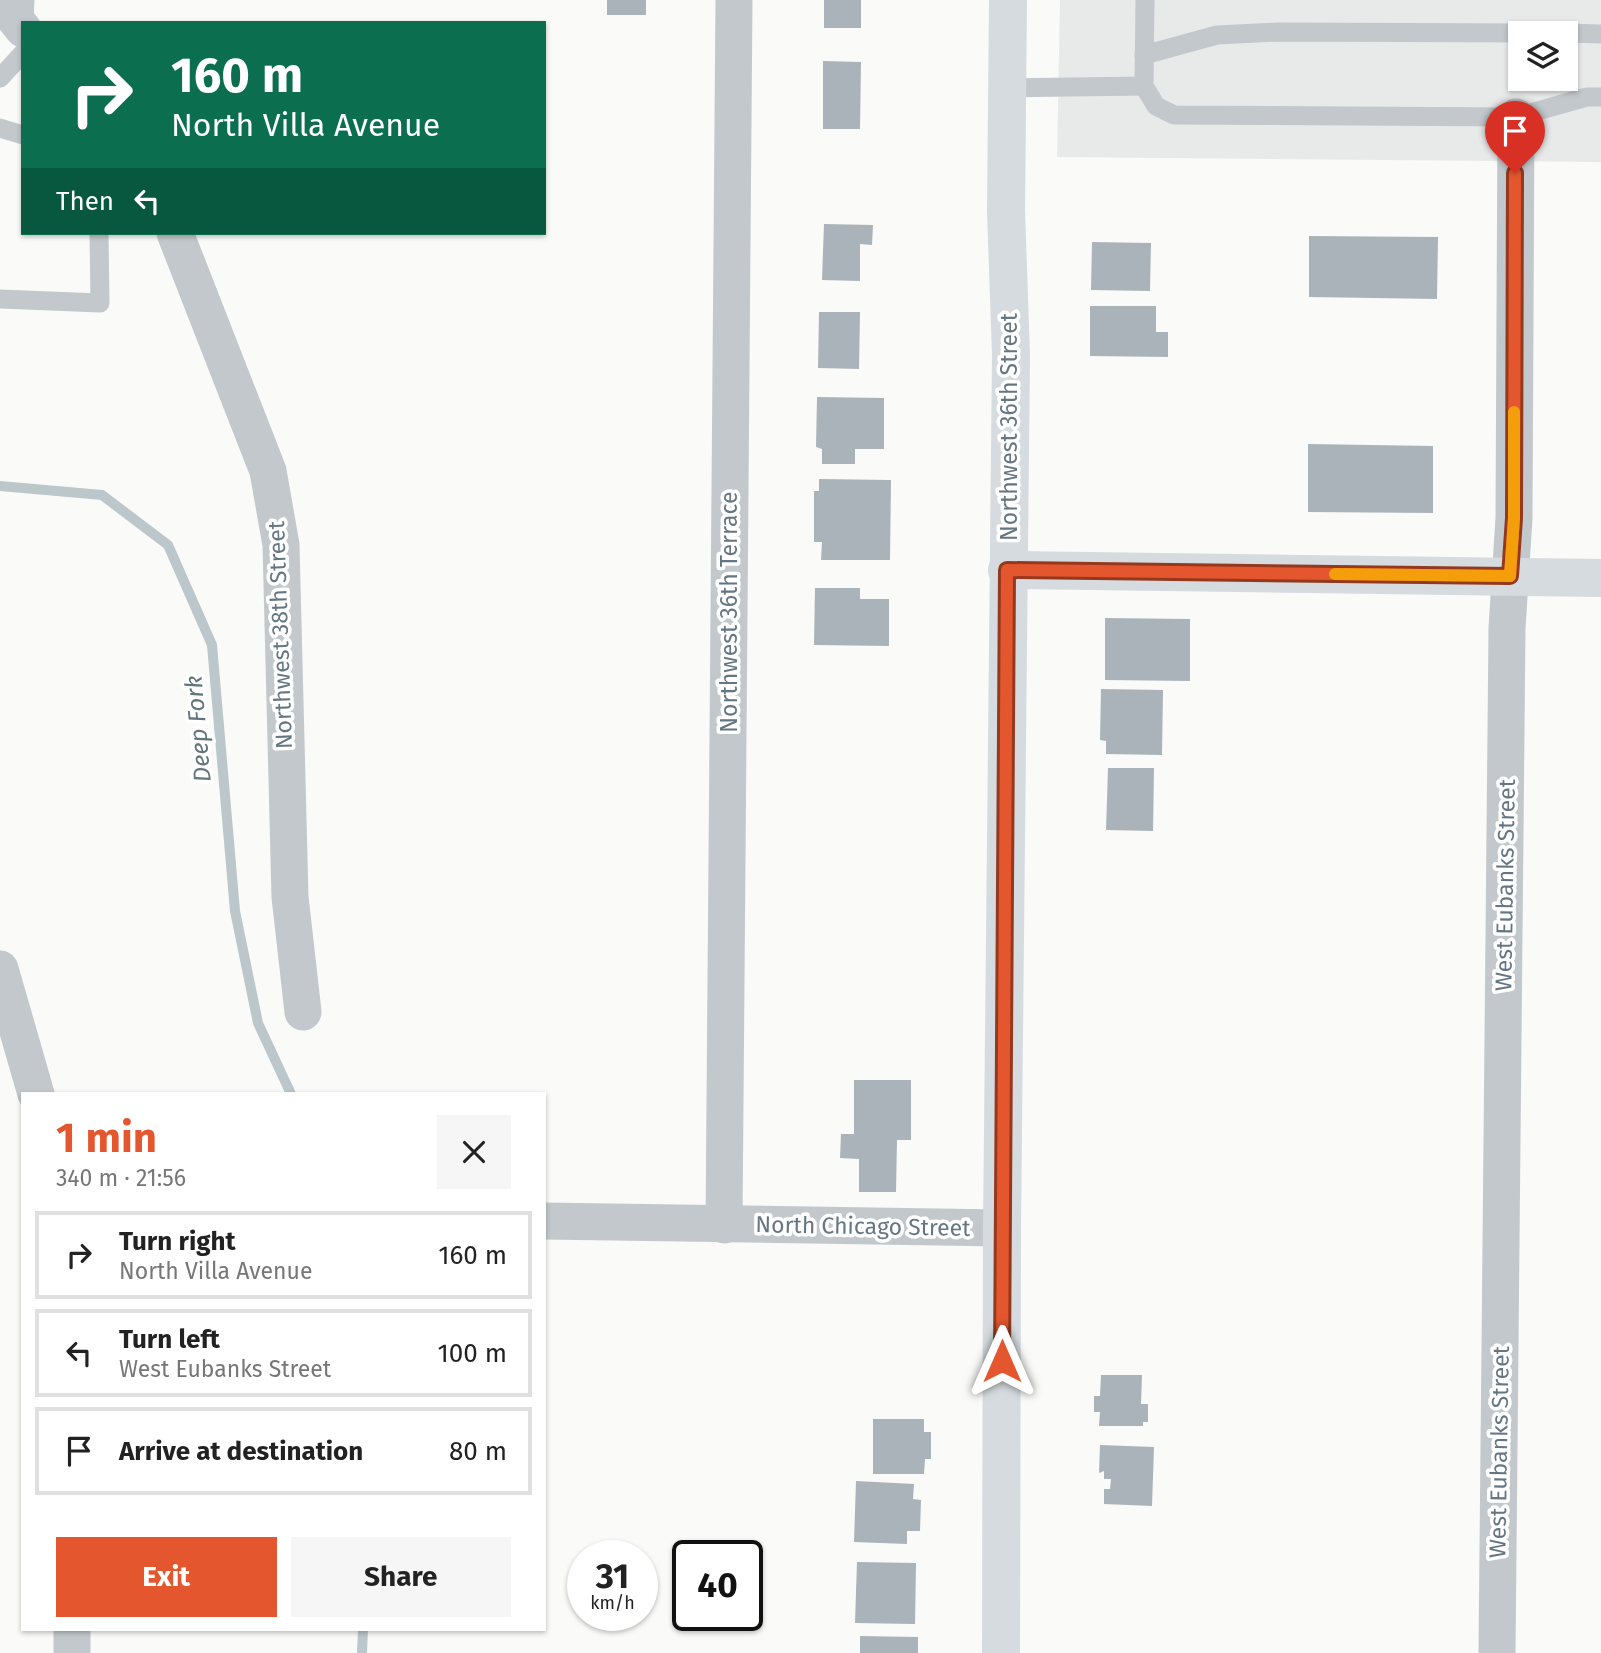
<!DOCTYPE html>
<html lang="en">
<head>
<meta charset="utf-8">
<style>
	:root { --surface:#fff; --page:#f6f6f6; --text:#222; --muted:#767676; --line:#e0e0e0; --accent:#e4572e }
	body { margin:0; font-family:"Fira Sans",sans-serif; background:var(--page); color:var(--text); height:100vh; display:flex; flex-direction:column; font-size:26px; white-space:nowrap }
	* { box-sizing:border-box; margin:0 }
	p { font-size:23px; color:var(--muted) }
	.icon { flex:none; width:38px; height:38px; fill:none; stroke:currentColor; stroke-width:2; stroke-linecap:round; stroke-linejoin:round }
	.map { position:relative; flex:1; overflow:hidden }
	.side { position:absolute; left:21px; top:1092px; width:525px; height:539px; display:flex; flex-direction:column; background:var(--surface); border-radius:0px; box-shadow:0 2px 5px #0004 }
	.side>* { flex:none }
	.top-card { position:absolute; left:21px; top:21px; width:525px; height:214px; border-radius:0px; box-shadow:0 2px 5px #0004; background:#0b6e4f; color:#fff; overflow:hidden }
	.fabs { position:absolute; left:1508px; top:21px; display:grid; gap:14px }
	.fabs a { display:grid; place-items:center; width:70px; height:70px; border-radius:0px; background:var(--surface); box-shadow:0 2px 5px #0004; font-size:35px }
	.speed { position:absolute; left:567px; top:1540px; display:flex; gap:14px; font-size:35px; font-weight:700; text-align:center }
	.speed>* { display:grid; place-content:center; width:91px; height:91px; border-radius:50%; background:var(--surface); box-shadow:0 2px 5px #0004; line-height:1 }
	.speed small { font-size:18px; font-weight:400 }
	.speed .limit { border:4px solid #111; border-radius:10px; background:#fff; color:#111 }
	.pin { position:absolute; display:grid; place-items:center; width:60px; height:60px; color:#fff; margin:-72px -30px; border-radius:50% 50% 50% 0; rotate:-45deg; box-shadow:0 0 7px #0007 }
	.pin .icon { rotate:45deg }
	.me { position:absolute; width:77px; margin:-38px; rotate:0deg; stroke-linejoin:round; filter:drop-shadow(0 0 5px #0008) }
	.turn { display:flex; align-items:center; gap:24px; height:147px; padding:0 35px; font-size:32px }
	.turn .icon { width:91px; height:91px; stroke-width:2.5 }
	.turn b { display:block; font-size:49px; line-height:60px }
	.then { display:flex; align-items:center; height:66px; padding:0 35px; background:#0003; gap:14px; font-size:26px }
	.round { display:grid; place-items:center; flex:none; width:74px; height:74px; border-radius:0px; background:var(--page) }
	.headline { display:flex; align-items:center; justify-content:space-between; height:119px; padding:0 35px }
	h1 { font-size:42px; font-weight:700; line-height:52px; color:var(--accent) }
	.action { display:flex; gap:14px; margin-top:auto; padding:14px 35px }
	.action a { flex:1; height:80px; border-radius:0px; background:var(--accent); color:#fff; font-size:28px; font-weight:700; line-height:80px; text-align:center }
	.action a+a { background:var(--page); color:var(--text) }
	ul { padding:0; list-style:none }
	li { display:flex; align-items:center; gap:21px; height:88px; margin:0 14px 10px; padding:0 21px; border:4px solid var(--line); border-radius:0px }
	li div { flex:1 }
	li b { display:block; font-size:26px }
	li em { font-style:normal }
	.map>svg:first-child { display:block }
</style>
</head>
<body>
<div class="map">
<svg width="1601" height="1653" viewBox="0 0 1601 1653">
	<rect width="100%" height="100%" fill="#fafaf8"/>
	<!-- built -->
	<path fill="#e8e9e9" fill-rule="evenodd" d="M1060 0H1601V162L1057 157ZM1521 33H1566V79H1521Z"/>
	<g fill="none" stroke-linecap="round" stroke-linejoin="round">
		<!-- stream -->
		<g stroke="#bbc7cb" stroke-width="10">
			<path d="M0 486 102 495 168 545 212 645 235 911 258 1023 291 1094"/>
			<path d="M362 1653 363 1629"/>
		</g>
	</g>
	<!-- building -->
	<g fill="#aab3b9">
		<rect x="607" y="0" width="39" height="15"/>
		<rect x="824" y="0" width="37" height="28"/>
		<path d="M823 61 861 62 860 129H823Z"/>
		<path d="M824 224 873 225 872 245 860 244V281L822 280Z"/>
		<path d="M1309 236 1438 237 1437 299 1309 297Z"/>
		<path d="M1092 242 1151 243 1150 291 1091 290Z"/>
		<path d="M1090 306H1156V332H1168V357L1090 356Z"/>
		<path d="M819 312H860L859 369 818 368Z"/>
		<path d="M817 397 884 398V449H855V464H822V449L816 447Z"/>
		<path d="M1308 444 1433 446V513L1308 512Z"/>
		<path d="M819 479 891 480 890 560H821L822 542H814V491H819Z"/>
		<path d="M815 588H860V599H889V646L814 645Z"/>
		<path d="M1105 618 1190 619V681L1105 680Z"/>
		<path d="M1101 689 1163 690 1162 755 1106 754V741L1100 740Z"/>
		<path d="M1108 768H1154L1153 831 1106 830Z"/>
		<path d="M854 1080H911V1140H897L896 1192H859V1159L840 1158 841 1134H854Z"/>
		<path d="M1101 1375H1142L1141 1404H1148V1422H1143V1426H1099L1100 1412H1094V1396H1100Z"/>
		<path d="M873 1419H924V1432H931V1459H925L924 1474H873Z"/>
		<path d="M1100 1445 1154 1447 1152 1506 1104 1504V1489H1110L1111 1479H1104V1471L1099 1473Z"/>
		<path d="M856 1481 914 1484 913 1499 921 1500 920 1531H907V1544L854 1542Z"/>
		<path d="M857 1562 916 1563 915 1624 855 1623Z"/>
		<path d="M860 1636 918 1637V1653H860Z"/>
	</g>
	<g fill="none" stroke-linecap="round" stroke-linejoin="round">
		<!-- lane -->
		<g stroke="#c3c8cc" stroke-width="19">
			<path d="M1145 0 1144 86 1156 106 1174 115 1516 117 1587 97H1601"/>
			<path d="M1566 33 1601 34"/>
			<path d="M1144 55 1217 35 1278 32 1552 33"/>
			<path d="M0 78 23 53"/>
			<path d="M1007 88 1144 86"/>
			<path d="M0 128 23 135"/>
			<path d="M0 299 100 303 99 233"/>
		</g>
		<!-- street -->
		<g stroke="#c3c8cc" stroke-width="37">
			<path d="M16 0 15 19 23 29"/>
			<path d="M175 233 268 471 281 545 290 897 303 1012"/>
			<path d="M0 969 36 1094"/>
			<path d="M544 1221 1002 1228"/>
			<path d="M724 1225 734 0"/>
			<path d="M72 1653V1629"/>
			<path d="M1497 1653 1507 628 1514 518 1516 117"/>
		</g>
		<!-- secondary -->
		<g stroke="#d6dbdf" stroke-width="38">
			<path d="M1007 570 1601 578"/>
			<path d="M1001 1653 1002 1228 1011 355 1006 211 1008 0"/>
		</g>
	</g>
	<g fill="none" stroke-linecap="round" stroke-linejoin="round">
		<defs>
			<path id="route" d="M1002 1361 1007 570 1510 576 1514 518 1515 173"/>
		</defs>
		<!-- route casing -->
		<use href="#route" stroke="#94391e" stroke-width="18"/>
		<!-- route -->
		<use href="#route" stroke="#e4572e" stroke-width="12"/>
		<!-- slow -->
		<path stroke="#f59e0b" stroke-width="12" d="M1335 574 1510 576 1514 518V412"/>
	</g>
	<g text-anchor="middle" stroke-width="7" stroke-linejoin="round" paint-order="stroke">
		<!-- street labels -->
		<g font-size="23" fill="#657683" stroke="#fff">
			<text transform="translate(1009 427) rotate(-90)" y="8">Northwest 36th Street</text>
			<text transform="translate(729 612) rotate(-90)" y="8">Northwest 36th Terrace</text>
			<text transform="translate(280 635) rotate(-92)" y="8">Northwest 38th Street</text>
			<text transform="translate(1505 885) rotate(-89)" y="8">West Eubanks Street</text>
			<text transform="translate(863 1226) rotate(1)" y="8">North Chicago Street</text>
			<text transform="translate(1499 1452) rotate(-89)" y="8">West Eubanks Street</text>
		</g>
		<!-- water labels -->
		<g font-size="24" font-style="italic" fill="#60757c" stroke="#fff">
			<text transform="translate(198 729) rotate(-95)" y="8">Deep Fork</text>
		</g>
	</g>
</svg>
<div class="fabs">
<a><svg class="icon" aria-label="layers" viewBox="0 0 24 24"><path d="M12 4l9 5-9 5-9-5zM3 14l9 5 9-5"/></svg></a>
</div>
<div class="speed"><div>31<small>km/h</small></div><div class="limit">40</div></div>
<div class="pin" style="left:1515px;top:173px;background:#d93025"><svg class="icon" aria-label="arrive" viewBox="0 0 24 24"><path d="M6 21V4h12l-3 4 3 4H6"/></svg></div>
<svg class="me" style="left:1002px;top:1361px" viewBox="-20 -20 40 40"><path d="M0-17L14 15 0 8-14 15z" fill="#e4572e" stroke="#fff" stroke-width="4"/></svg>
<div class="top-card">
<div class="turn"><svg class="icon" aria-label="right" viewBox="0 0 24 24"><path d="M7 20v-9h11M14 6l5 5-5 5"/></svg><div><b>160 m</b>North Villa Avenue</div></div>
<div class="then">Then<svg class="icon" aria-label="left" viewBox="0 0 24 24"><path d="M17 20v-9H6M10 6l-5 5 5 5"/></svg></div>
</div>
<section class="side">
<div class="headline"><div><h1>1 min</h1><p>340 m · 21:56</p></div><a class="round"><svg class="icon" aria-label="close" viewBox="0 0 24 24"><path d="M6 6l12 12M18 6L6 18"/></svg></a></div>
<ul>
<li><svg class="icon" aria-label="right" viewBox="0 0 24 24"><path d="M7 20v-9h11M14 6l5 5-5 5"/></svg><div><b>Turn right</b><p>North Villa Avenue</p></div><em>160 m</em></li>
<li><svg class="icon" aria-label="left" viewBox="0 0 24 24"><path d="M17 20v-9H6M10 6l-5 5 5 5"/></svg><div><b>Turn left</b><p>West Eubanks Street</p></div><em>100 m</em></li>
<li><svg class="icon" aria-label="arrive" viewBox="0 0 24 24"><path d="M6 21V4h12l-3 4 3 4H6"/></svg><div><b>Arrive at destination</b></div><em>80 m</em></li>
</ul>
<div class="action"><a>Exit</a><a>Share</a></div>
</section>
</div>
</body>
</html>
